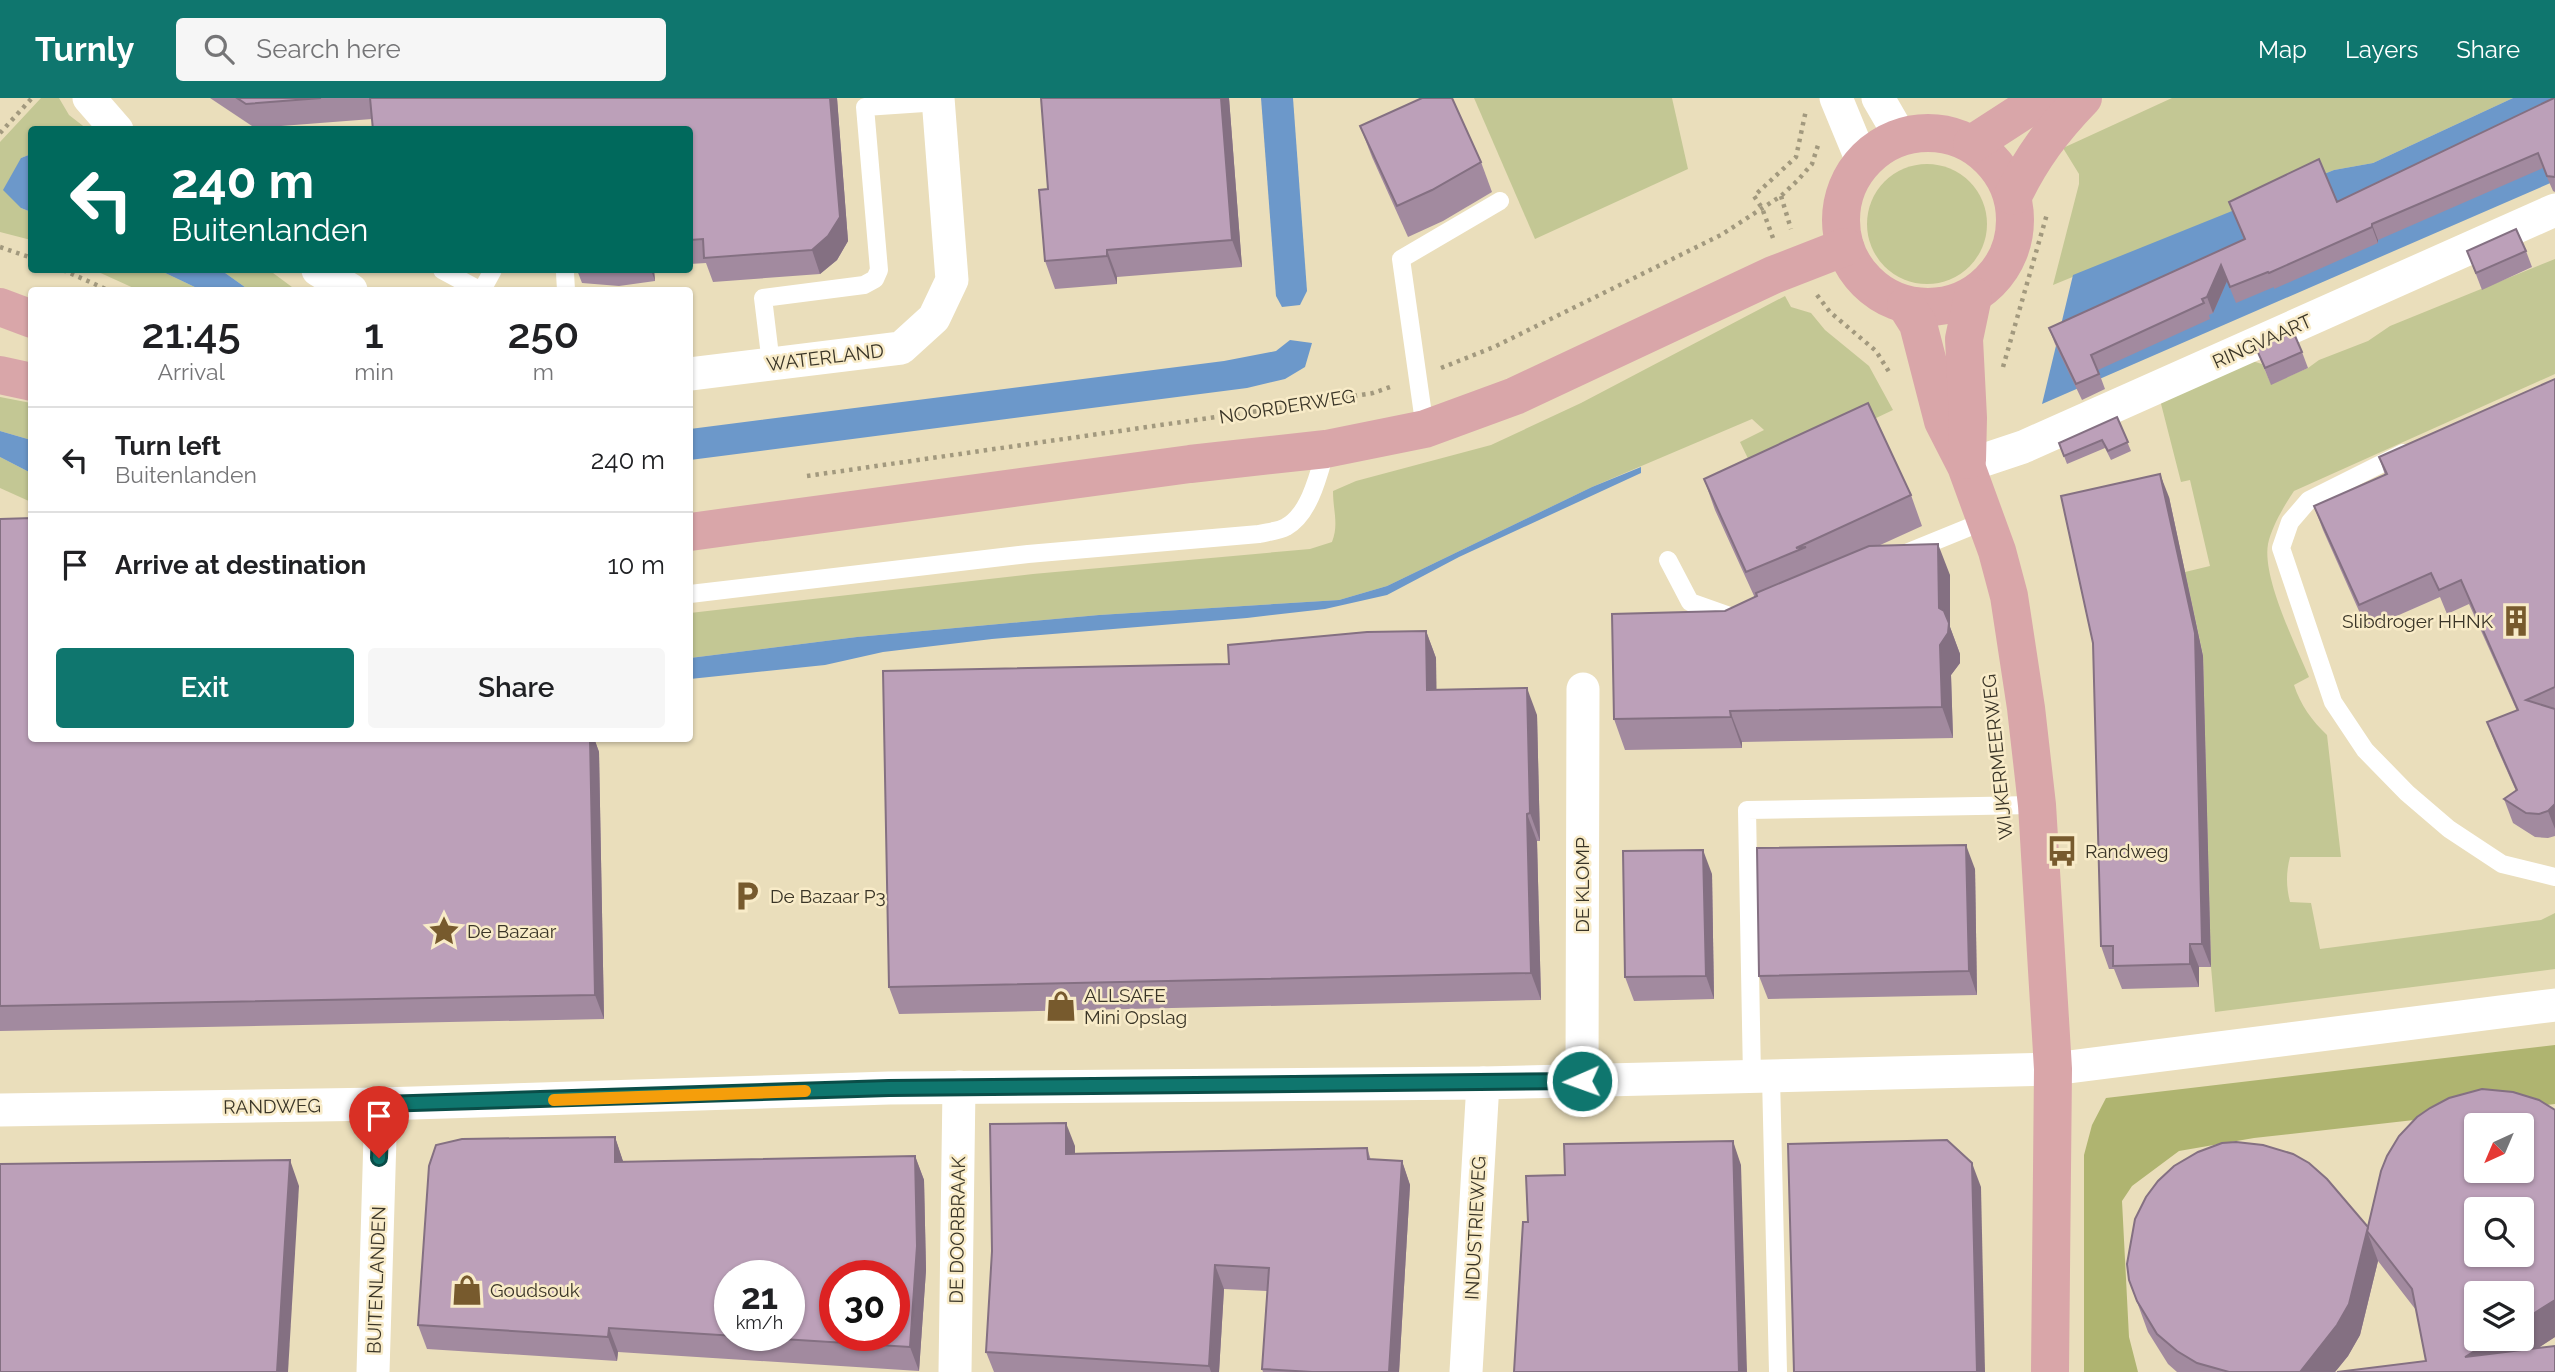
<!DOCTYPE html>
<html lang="en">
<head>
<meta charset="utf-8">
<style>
	:root { --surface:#fff; --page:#f6f6f6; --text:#202124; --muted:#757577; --line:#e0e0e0; --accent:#0f766e }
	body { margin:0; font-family:Raleway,sans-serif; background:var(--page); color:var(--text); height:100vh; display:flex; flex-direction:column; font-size:26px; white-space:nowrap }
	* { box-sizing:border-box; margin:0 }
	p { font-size:23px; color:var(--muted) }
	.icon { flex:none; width:38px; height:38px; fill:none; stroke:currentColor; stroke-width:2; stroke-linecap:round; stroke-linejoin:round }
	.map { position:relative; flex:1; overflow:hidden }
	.drawer { position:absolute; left:28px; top:189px; width:665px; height:455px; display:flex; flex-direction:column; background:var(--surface); border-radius:7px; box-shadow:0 2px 5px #0004 }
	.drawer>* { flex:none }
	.banner { position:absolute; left:28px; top:28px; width:665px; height:147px; border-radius:7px; box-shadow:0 2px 5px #0004; background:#00695c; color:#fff; overflow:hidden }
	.needle { width:46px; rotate:224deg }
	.fabs { position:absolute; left:2464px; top:1015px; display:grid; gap:14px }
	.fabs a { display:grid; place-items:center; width:70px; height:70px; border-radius:7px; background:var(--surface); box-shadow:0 2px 5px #0004; font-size:35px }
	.speed { position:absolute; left:714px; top:1162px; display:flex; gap:14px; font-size:35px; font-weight:700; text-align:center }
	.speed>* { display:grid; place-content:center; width:91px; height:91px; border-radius:50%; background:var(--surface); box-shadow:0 2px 5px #0004; line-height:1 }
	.speed small { font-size:18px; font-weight:400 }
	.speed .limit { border:10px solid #d22; background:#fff; color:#111 }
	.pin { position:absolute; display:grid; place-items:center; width:60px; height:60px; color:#fff; margin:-72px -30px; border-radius:50% 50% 50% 0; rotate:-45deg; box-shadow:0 0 7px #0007 }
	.pin .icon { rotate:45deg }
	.me { position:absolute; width:77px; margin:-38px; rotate:268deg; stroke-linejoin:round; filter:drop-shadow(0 0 5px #0008) }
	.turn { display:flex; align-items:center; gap:24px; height:147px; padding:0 28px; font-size:32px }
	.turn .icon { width:91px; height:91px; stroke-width:2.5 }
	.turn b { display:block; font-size:49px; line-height:60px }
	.eta { display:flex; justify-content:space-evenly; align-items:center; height:119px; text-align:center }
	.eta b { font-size:42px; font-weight:600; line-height:49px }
	.primary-button { display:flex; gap:14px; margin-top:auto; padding:14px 28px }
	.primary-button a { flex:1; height:80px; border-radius:7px; background:var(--accent); color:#fff; font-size:28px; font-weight:600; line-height:80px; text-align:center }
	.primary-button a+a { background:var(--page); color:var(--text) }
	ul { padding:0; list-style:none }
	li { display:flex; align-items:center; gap:21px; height:105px; padding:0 28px; border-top:2px solid var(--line) }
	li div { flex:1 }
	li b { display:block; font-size:26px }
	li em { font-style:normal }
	header { display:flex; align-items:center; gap:42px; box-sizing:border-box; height:98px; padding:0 35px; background:var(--accent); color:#fff }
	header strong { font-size:33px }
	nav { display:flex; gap:38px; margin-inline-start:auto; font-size:24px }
	.search { width:490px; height:63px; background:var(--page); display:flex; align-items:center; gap:18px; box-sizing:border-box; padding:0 24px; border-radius:7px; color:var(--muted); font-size:26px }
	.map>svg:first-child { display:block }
</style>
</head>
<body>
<header>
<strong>Turnly</strong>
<div class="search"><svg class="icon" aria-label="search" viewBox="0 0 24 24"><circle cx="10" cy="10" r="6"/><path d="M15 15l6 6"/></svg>Search here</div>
<nav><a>Map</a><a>Layers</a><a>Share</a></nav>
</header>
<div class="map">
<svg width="2555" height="1274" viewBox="0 0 2555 1274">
	<rect width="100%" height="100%" fill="#eadebb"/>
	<!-- green -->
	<g fill="#c3c794">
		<path d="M41 0H59L69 17 87 31 32 32 31 56 21 60V110L31 114V142L0 134V44Z"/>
		<path d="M1474 0H1672L1688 71 1535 141Z"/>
		<path d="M2172 0H2513L2373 65 2334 72 2053 187 2079 86V76L2063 50Z"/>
		<circle cx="1927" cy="126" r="60"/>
		<path d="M2555 161V276L2294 393C2284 408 2272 428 2268 446 2262 480 2296 547 2309 579L2294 587C2300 606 2312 623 2327 637L2341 759H2290C2286 775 2286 788 2290 804L2311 805 2320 851 2541 822 2555 815V871L2215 914 2211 869 2203 557 2185 474 2210 468 2190 382 2181 384 2158 294 2249 262 2262 266 2271 286 2308 270 2319 262 2368 243 2390 228Z"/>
		<path d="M94 172H159L201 192H138Z"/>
		<path d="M221 172H269L296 192H249Z"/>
		<path d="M1785 198 1791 209 1811 215 1825 232 1869 268 1893 312 1756 377 1740 344 1764 332 1752 321 1592 389 1387 488 1339 502 1099 517 857 539 690 560V515L1033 476 1310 451 1332 444C1339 426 1333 413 1333 393L1356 383 1491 347 1581 305Z"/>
		<path d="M0 299 31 305V342L0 333Z"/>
		<path d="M0 359 31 375V404L0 390Z"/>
	</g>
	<!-- forest -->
	<path fill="#afb470" d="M2555 947V1006L2254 1040 2179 1053 2132 1088 2122 1103 2129 1239 2138 1274H2084V1057L2092 1027 2106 1000Z"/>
	<!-- water -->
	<g fill="#6c98ca">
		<path d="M1261 0H1293L1307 193 1300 207 1282 209 1276 198Z"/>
		<path d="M2513 0H2555V83L2042 306 2073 177 2334 72 2373 65Z"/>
		<path d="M31 56H32L31 114 21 110 3 92 21 60Z"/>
		<path d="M159 172H221L249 192H201Z"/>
		<path d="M1290 242 1312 245 1305 269 1285 281 1247 290 690 362V331L1224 263 1276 253Z"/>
		<path d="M0 333 31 342V375L0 359Z"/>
		<path d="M1641 369V375L1459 459 1387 497 1325 511 1247 520 992 541 883 554 825 567 690 581V560L857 539 1099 517 1339 502 1387 488 1592 389Z"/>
	</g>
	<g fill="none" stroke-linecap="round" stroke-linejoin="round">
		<!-- path -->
		<g stroke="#a2997e" stroke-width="4.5" stroke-dasharray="3.5 5" stroke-linecap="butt">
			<path d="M0 35 32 0"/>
			<path d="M1781 98 1791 131"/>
			<path d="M1773 140 1762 110 1754 98 1796 59 1806 12"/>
			<path d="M0 149 32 160"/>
			<path d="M63 172 108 192"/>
			<path d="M1817 197 1830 214 1876 253 1891 277"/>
			<path d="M2003 269 2047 116"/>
			<path d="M1441 270 1494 249 1721 137 1781 98 1798 82 1812 66 1819 44"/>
			<path d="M807 378 1279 310 1373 295 1393 288"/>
		</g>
		<!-- lane -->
		<g stroke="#fff" stroke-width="18">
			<path d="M442 172 479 192"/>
			<path d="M565 175 566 192"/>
			<path d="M482 192 493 172"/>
			<path d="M771 266 763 200 864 187 875 181 879 172 865 9 939 4"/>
			<path d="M1425 331 1401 161 1500 103"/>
			<path d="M2403 355 2309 402 2290 424 2281 450 2333 604 2365 652 2407 695 2449 731 2502 766 2555 779"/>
			<path d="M1906 455 1987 422"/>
			<path d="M1668 462 1690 504 1738 521"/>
			<path d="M690 496 1028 456 1259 436C1267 434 1279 433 1286 429 1310 416 1319 375 1326 351"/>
			<path d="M1752 979 1747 712 2037 707"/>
			<path d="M1771 979 1778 1274"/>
		</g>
		<!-- street -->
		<g stroke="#fff" stroke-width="33">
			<path d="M89 0 117 32"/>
			<path d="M1836 0 1862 63"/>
			<path d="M1878 0 1900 38"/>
			<path d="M318 172 351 192"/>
			<path d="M690 276 901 250 934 220 952 182 938 0"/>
			<path d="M1966 368 2023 349 2555 112"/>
			<path d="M1582 983 1583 591"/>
			<path d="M0 1012 381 1006 889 990 1483 985 2053 971 2555 907"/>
			<path d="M373 1274 381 1006"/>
			<path d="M955 1274 959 989"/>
			<path d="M1466 1274 1483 985"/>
		</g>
		<!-- primary -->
		<g stroke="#d9a6a9" stroke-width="38">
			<circle cx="1928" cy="122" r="87"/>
			<path d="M1972 46 2043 0"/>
			<path d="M2013 98C2032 59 2053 31 2083 0"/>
			<path d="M1906 207 1918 226 1943 323 1966 368 1997 453 2009 498 2026 610 2037 707 2053 971 2050 1274"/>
			<path d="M0 209 32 221"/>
			<path d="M0 277 32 284"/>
			<path d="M1967 362 1968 320 1964 241 1973 198"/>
			<path d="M690 434 1190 366 1326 351 1425 331 1515 298 1773 177 1845 149"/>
		</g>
	</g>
	<!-- wall -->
	<g fill="#a28a9f">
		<path d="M210 0H837L848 143 837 162 820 176 713 184 706 165 690 166V32L372 21 255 30Z"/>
		<path d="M1229 0 1242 169 1117 179V186L1055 191 1045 163 1048 91Z"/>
		<path d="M2555 0V94L2553 93 2543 70 2378 142V145L2274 191V189L2236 205 2227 183 2213 215 2209 217 2210 221 2098 272 2105 291 2082 302 2055 246 2049 230 2244 142 2229 104H2337Z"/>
		<path d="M1360 28 1481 64 1492 94 1443 123 1408 139 1372 59Z"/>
		<path d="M2467 153H2526L2532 169 2482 192Z"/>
		<path d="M577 172H654L655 183 619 188 582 185Z"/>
		<path d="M2255 248 2302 254 2308 270 2271 287Z"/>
		<path d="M2555 281V738L2548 740 2535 739 2513 725 2504 701 2516 693 2496 648 2487 624 2517 613 2469 506 2447 516 2440 499 2367 531 2323 432 2314 408 2385 377 2379 359Z"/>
		<path d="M2117 319 2131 353 2111 362 2105 350 2067 366 2059 345Z"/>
		<path d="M1704 381 1911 397 1922 428 1878 448 1950 477V529L1960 556V565L1951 577 1953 640 1742 644V650L1625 652 1614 621 1725 513 1755 500 1715 412Z"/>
		<path d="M2169 399 2203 558 2211 869H2199V889L2122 891 2114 871H2109L2101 848Z"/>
		<path d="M0 421 32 640H594L599 654 604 921 0 933Z"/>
		<path d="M1426 533 1436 560V591L1537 617 1540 743H1537L1541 902 899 916 889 889 1229 566Z"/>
		<path d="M1975 771 1977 897 1768 901 1759 878Z"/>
		<path d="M1712 776 1714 901 1634 903 1625 879Z"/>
		<path d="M2555 1012V1239L2538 1250 2426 1263 2416 1212 2378 1163 2360 1237 2348 1258 2335 1274H2177L2168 1266 2148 1234 2129 1182 2368 1130Z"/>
		<path d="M615 1039 623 1064 915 1058 924 1082 926 1172 919 1273 618 1254 617 1263 427 1251 418 1227Z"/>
		<path d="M1075 1048V1055L1367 1050 1371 1062 1402 1063 1410 1087 1399 1274H1263L1262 1271 1267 1193 1224 1191 1219 1274H994L986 1254Z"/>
	</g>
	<!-- shaded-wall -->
	<g fill="#847082">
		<path d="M830 0H837L848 143 837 162 820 176 812 152Z"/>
		<path d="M1221 0H1229L1242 169 1232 142Z"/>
		<path d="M2372 126 2378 142V145L2372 129Z"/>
		<path d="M1107 152 1117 179V186L1107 158Z"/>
		<path d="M2221 167 2227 183 2213 215 2207 199Z"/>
		<path d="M651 172H654L655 183Z"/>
		<path d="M2160 376 2169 399 2203 558 2211 869 2202 846Z"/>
		<path d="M1938 446 1950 477V529L1960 556V565L1951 577 1953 640 1942 609Z"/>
		<path d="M1426 533 1436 560 1437 619 1427 592Z"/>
		<path d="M1527 590 1537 617 1540 743 1530 715Z"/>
		<path d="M1730 613 1742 644V650L1731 619Z"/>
		<path d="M590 640H594L599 654 604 921 595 897Z"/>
		<path d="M2555 706V731L2548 713Z"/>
		<path d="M1527 716 1537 743 1541 902 1531 875Z"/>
		<path d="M1966 747 1975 771 1977 897 1969 873Z"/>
		<path d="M1703 752 1712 776 1714 901 1706 878Z"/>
		<path d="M2190 846 2199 869V889L2190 866Z"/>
		<path d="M1066 1025 1075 1048V1079L1066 1056Z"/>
		<path d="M615 1039 623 1063V1089L615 1064Z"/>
		<path d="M1733 1043 1741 1067 1747 1274H1739Z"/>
		<path d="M915 1058 924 1082 926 1172 919 1273 910 1249Z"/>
		<path d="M290 1062 299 1088 288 1274H277Z"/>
		<path d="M1402 1063 1410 1087 1399 1274H1389Z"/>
		<path d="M1972 1065 1981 1089 1985 1274H1977Z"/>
		<path d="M2367 1133 2378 1163 2360 1237 2348 1258 2335 1274H2300Z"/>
		<path d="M1215 1167 1224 1191 1219 1274H1211L1209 1268Z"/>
		<path d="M2555 1202V1239L2501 1274 2465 1259 2494 1241H2522V1223Z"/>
		<path d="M609 1230 618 1254 617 1263 608 1239Z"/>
	</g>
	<!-- building -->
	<g fill="#bca0b9" stroke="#847082" stroke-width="2" fill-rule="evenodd">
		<path d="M237 0H321L246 6Z"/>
		<path d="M370 0H830L840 119 828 138 812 152 704 160 703 141 690 142V32H373Z"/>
		<path d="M1041 0H1221L1232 142 1107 152V158L1045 163 1039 92 1048 91Z"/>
		<path d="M1422 0H1452L1481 64 1432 92 1397 108 1360 28Z"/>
		<path d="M2554 0H2555V79L2547 78 2538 55 2372 126V129L2269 175 2268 174 2230 189 2221 167 2207 199 2202 201 2204 205 2091 257 2099 276 2076 286 2049 230 2245 141 2229 104 2319 61 2337 104Z"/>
		<path d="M2516 131 2526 153 2476 175 2467 153Z"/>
		<path d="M2292 231 2302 254 2265 270 2255 248Z"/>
		<path d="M2555 281V589L2526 602 2555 611V706L2548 713 2539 716 2526 715 2504 701 2517 692 2487 624 2518 612 2461 482 2439 492 2431 475 2359 507 2314 408 2387 376 2379 359Z"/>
		<path d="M1868 305 1911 397 1796 450 1806 449 1746 474 1704 381Z"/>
		<path d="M2117 319 2128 344 2108 353 2102 342 2064 358 2059 345Z"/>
		<path d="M2160 376 2195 535 2202 846H2190V866L2113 868V848H2101L2093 545 2061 398Z"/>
		<path d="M32 420V640H590L595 897 0 908V421Z"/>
		<path d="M1938 446 1939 510 1944 513 1949 525 1948 535 1940 547 1942 609 1730 613 1731 619 1614 621 1612 516 1725 513 1757 498 1756 495 1869 448Z"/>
		<path d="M1426 533 1427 592 1527 590 1530 715 1527 716 1531 875 889 889 883 573 1229 566 1228 547 1367 534Z"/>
		<path d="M1966 747 1969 873 1759 878 1757 750Z"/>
		<path d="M1703 752 1706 878 1625 879 1623 753Z"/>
		<path d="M2482 991 2513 994 2539 1002 2555 1012V1202L2522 1223V1195H2476V1241H2494L2465 1259 2555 1248V1274H2337L2426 1263 2412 1191 2367 1133 2381 1073 2387 1058 2399 1038 2417 1019 2430 1010 2449 1000ZM2476 1027H2522V1073H2476ZM2476 1111H2522V1157H2476Z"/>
		<path d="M1066 1025V1056L1367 1050 1368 1061 1402 1063 1389 1274H1312L1262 1271 1269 1170 1215 1167 1209 1268 986 1254 992 1153 990 1026Z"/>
		<path d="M615 1039V1064L915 1058 917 1148 910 1249 609 1230 608 1239 418 1227 429 1068 436 1047 462 1041ZM730 1178H789V1237H730ZM835 1178H894V1237H835Z"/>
		<path d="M1947 1042 1972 1065 1977 1274H1794L1788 1046Z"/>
		<path d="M1733 1043 1739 1274H1514L1523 1124H1528L1526 1078 1565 1077 1564 1046Z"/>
		<path d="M2236 1044 2263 1047 2293 1056 2309 1065 2327 1081 2368 1129 2349 1206 2337 1227 2300 1274H2229L2197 1265 2177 1253 2157 1236 2137 1203 2129 1182 2127 1166 2135 1121 2146 1099 2158 1083 2174 1068 2198 1054 2222 1045Z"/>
		<path d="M290 1062 277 1274H0V1066Z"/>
	</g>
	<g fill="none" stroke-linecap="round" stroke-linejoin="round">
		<defs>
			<path id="route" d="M379 1060 381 1006 889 990 1582 983"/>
		</defs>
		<!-- route casing -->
		<use href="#route" stroke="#0a4d48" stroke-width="18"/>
		<!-- route -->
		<use href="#route" stroke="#0f766e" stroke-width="12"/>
		<!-- slow -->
		<path stroke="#f59e0b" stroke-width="12" d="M554 1002 805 993"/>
	</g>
	<!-- icons -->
	<defs>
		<symbol id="building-bare" viewBox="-9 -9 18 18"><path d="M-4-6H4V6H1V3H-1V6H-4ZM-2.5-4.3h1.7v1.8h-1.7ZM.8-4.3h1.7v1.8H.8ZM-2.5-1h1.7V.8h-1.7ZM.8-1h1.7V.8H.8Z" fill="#775a2d" stroke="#f8ebc8" stroke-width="2.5" paint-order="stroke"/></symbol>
		<symbol id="bus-bare" viewBox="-9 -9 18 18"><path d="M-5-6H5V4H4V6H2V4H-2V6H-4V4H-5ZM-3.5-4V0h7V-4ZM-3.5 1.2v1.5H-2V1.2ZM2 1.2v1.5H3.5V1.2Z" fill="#775a2d" stroke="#f8ebc8" stroke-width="2.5" paint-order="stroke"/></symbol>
		<symbol id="parking-bare" viewBox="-9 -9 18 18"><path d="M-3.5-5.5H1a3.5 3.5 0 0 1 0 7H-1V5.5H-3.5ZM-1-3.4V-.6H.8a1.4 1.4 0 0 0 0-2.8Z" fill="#775a2d" stroke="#f8ebc8" stroke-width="2.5" paint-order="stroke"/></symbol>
		<symbol id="sight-bare" viewBox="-9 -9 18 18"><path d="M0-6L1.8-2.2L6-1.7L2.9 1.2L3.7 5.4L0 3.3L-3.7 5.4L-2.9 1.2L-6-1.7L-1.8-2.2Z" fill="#775a2d" stroke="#f8ebc8" stroke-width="2.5" paint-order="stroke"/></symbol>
		<symbol id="shop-bare" viewBox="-9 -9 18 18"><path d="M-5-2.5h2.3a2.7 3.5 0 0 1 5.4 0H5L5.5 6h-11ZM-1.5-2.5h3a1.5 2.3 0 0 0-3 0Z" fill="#775a2d" stroke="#f8ebc8" stroke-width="2.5" paint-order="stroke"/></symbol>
	</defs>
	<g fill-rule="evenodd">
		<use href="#building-bare" x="2494" y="501" width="44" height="44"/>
		<use href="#bus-bare" x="2040" y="731" width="44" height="44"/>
		<use href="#parking-bare" x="725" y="776" width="44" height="44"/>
		<use href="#sight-bare" x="422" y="811" width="44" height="44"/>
		<use href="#shop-bare" x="1039" y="886" width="44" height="44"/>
		<use href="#shop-bare" x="445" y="1170" width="44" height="44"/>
	</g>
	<g text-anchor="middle" stroke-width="5" stroke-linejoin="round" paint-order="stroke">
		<!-- street labels -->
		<g font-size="19" fill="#3a3527" stroke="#f8ebc8">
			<text transform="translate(2262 243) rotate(-24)" y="7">RINGVAART</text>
			<text transform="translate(825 259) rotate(-7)" y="7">WATERLAND</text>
			<text transform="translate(1287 308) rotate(-9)" y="7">NOORDERWEG</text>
			<text transform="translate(1997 659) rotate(-96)" y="7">WIJKERMEERWEG</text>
			<text transform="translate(1582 787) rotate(-90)" y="7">DE KLOMP</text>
			<text transform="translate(272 1008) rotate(-1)" y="7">RANDWEG</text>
			<text transform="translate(1475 1130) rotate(-87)" y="7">INDUSTRIEWEG</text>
			<text transform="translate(957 1132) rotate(-89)" y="7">DE DOORBRAAK</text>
			<text transform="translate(376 1182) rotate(-88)" y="7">BUITENLANDEN</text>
		</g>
		<!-- poi labels -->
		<g font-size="19" fill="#3a3527" stroke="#f8ebc8" text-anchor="start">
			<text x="2493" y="530" text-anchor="end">Slibdroger HHNK</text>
			<text x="2085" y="760">Randweg</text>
			<text x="770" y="805">De Bazaar P3</text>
			<text x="467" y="840">De Bazaar</text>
			<text x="1084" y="904">ALLSAFE<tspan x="1084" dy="22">Mini Opslag</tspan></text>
			<text x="490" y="1199">Goudsouk</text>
		</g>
	</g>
</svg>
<div class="fabs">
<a><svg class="needle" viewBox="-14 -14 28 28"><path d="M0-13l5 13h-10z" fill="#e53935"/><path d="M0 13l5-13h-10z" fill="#757577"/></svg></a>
<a><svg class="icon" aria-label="search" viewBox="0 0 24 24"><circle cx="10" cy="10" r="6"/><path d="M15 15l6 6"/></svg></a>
<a><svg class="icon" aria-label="layers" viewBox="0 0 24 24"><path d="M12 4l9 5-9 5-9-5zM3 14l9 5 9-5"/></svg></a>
</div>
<div class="speed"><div>21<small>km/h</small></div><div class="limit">30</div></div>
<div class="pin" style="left:379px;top:1060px;background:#d93025"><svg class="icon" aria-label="arrive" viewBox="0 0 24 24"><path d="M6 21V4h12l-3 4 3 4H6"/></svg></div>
<svg class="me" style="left:1582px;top:983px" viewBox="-20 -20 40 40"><circle r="17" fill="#0f766e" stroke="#fff" stroke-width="3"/><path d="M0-11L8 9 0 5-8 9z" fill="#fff"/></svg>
<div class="banner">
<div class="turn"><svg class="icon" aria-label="left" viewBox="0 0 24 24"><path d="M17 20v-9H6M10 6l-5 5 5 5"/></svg><div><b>240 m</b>Buitenlanden</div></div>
</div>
<section class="drawer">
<div class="eta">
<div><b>21:45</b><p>Arrival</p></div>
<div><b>1</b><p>min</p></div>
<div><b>250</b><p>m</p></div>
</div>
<ul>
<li><svg class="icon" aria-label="left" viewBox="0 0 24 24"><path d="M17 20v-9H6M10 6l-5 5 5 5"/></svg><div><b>Turn left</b><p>Buitenlanden</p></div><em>240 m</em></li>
<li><svg class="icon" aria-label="arrive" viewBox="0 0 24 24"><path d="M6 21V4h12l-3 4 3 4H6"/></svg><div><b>Arrive at destination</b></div><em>10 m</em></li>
</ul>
<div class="primary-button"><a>Exit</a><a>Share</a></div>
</section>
</div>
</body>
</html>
